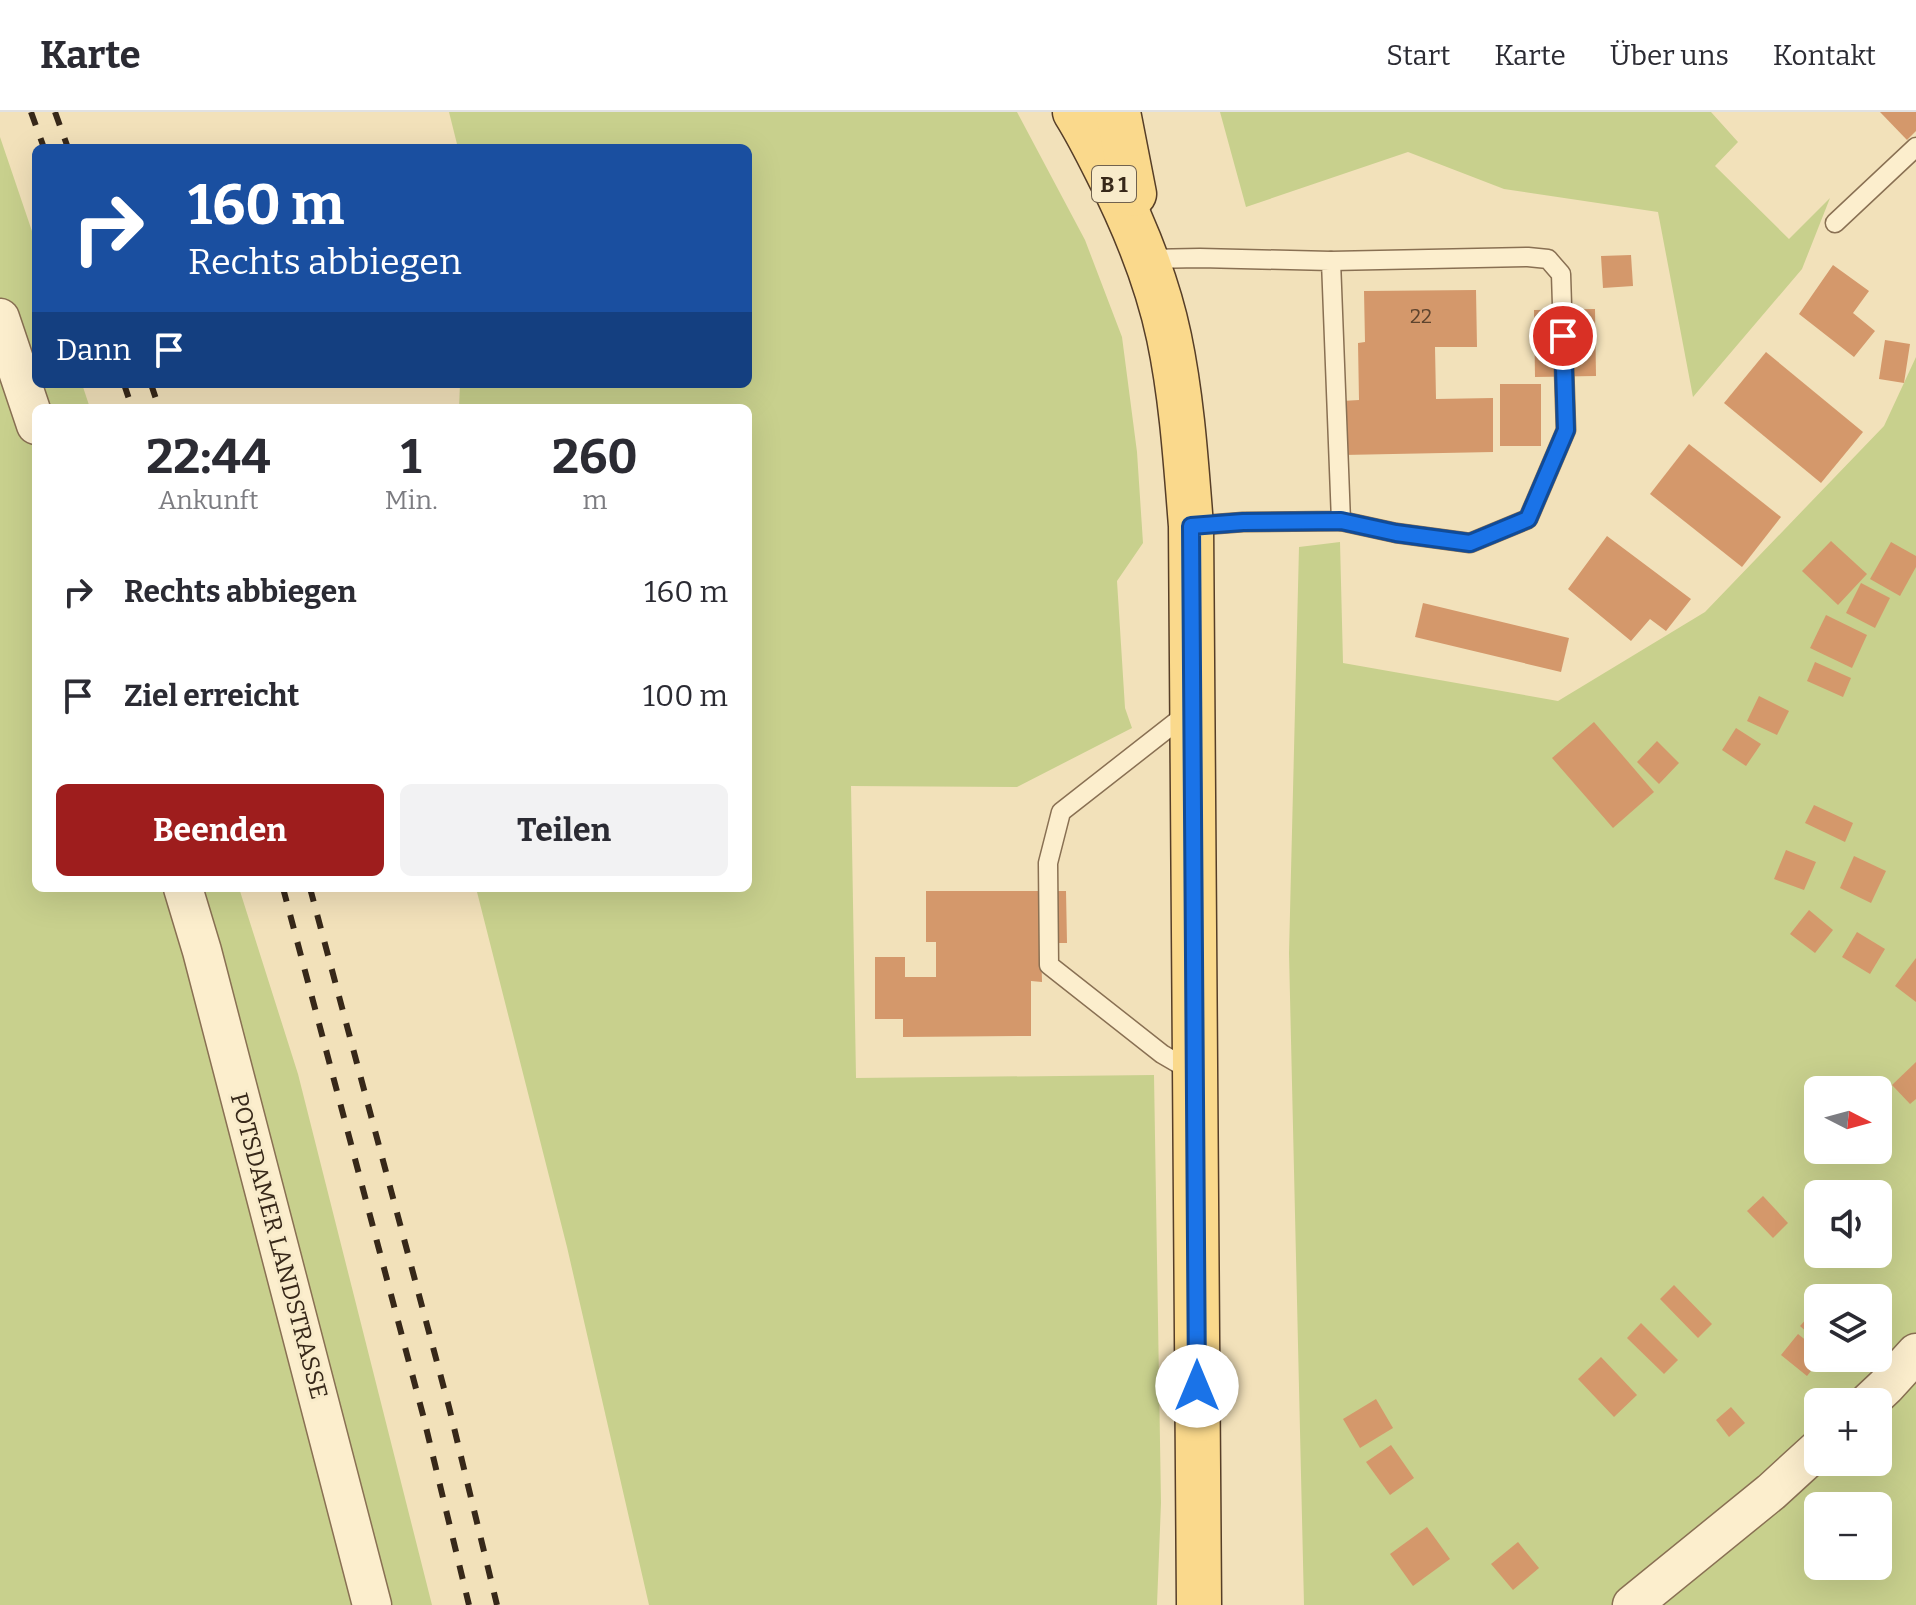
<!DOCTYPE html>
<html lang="de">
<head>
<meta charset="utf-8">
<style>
	:root { --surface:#fff; --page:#f2f2f3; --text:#2b2b33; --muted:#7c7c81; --line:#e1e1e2; --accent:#9e1d1d }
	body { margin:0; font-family:Bitter,serif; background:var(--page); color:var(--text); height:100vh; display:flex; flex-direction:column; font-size:30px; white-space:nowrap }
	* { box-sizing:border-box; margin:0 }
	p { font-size:26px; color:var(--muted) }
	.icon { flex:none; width:44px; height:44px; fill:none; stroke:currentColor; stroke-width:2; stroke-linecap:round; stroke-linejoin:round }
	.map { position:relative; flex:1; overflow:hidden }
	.sheet { position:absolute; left:32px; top:292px; width:720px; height:488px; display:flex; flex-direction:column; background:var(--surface); border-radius:12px; box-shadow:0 8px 32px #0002 }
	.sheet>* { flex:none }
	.banner { position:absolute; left:32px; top:32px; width:720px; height:244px; border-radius:12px; box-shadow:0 8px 32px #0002; background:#1a4fa0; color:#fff; overflow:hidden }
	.needle { width:52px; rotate:96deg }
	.buttons { position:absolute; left:1804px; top:964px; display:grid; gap:16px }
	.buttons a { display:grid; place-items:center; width:88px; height:88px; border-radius:12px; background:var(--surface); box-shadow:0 8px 32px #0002; font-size:40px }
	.pin { position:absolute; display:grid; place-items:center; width:68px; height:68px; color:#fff; margin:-34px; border:4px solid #fff; border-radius:50%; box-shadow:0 2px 8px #0007 }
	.me { position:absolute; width:88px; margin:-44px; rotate:0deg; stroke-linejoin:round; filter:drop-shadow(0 0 6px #0008) }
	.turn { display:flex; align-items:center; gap:28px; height:168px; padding:0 24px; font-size:36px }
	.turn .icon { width:104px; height:104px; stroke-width:2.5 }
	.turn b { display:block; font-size:56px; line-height:68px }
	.then { display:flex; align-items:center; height:76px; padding:0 24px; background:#0003; gap:16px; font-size:30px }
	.eta { display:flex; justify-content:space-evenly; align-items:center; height:136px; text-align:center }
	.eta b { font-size:48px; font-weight:700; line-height:56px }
	.cta { display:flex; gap:16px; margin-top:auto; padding:16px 24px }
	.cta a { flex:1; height:92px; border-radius:12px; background:var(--accent); color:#fff; font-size:32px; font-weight:700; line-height:92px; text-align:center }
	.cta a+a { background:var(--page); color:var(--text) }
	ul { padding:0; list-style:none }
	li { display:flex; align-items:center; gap:24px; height:104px; padding:0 24px }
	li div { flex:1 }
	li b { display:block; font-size:30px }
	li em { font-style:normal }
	header { display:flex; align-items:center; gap:48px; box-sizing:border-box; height:112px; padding:0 40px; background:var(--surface); border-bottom:2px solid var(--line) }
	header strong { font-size:38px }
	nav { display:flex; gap:44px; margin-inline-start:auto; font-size:28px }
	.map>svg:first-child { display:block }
</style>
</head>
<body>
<header>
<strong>Karte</strong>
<nav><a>Start</a><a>Karte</a><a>Über uns</a><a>Kontakt</a></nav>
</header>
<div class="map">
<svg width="1916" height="1493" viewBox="0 0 1916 1493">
	<rect width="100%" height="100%" fill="#f2e1ba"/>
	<!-- green -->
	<g fill="#c8d08d" fill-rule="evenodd">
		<path d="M449 0H1017L1085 128 1122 225 1137 340 1143 431 1117 469 1125 596 1132 616 1017 675 851 674 856 966 1154 963 1161 1391 1157 1493H649L567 1135 476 776H748V296H459L460 272H748V36H458Z"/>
		<path d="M1220 0H1711L1738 30 1715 54 1789 127 1830 86 1802 157 1693 285 1658 100 1504 77 1408 40 1246 95Z"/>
		<path d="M0 25 36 131V272H82L90 296H36V776H239L298 962 432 1493H0Z"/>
		<path d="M1916 245V1493H1304L1289 841 1299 435 1340 430 1343 551 1558 589 1705 500 1884 314ZM1818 978H1878V1038H1818ZM1818 1082H1878V1142H1818ZM1818 1186H1878V1246H1818ZM1818 1290H1878V1350H1818ZM1818 1394H1878V1454H1818Z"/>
	</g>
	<!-- building -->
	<g fill="#d4986b">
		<path d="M1880 0H1916V19L1907 28Z"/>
		<path d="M1631 143 1633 174 1603 176 1601 144Z"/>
		<path d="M1833 153 1869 179 1853 201 1875 219 1854 245 1799 202Z"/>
		<path d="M1476 178 1477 235H1435L1436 287 1493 286V340L1343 343 1342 289 1359 288 1358 231 1365 230 1364 179Z"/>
		<path d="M1595 197 1596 264 1535 265 1534 198Z"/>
		<path d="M1885 228 1910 232 1904 271 1879 267Z"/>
		<path d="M1766 240 1863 320 1821 371 1724 291Z"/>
		<rect x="1500" y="272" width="41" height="62"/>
		<path d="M1689 332 1781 405 1742 455 1650 382Z"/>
		<path d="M1607 424 1691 487 1666 519 1650 507 1631 529 1568 477Z"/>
		<path d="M1831 429 1867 462 1838 493 1802 459Z"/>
		<path d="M1891 430 1916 444V455L1900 484 1870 467Z"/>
		<path d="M1861 471 1890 486 1875 516 1846 501Z"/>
		<path d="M1423 491 1569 526 1561 560 1415 525Z"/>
		<path d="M1826 503 1867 523 1852 556 1810 536Z"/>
		<path d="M1815 550 1851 566 1843 585 1807 569Z"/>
		<path d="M1759 584 1789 599 1777 623 1747 609Z"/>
		<path d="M1594 610 1654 680 1613 716 1552 646Z"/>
		<path d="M1736 616 1761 632 1746 654 1722 638Z"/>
		<path d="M1657 629 1679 651 1659 672 1637 650Z"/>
		<path d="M1814 693 1853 711 1845 730 1805 711Z"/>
		<path d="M1786 738 1816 750 1804 778 1774 767Z"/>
		<path d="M1854 744 1886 759 1871 791 1840 776Z"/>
		<path d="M926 779H1066L1067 831H1041L1042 870 1031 869V924L903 925V907H875V845H905V865H936V830H926Z"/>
		<path d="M1809 798 1833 818 1815 841 1790 822Z"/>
		<path d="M1857 820 1885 837 1870 862 1842 845Z"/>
		<path d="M1916 846V890L1895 874Z"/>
		<path d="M1916 950V987L1910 992 1892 973Z"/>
		<path d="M1763 1084 1788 1111 1773 1126 1747 1099Z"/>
		<path d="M1674 1173 1712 1212 1698 1226 1660 1187Z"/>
		<path d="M1818 1194V1230L1800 1214Z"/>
		<path d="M1641 1211 1678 1248 1664 1262 1627 1226Z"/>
		<path d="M1798 1222 1818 1238V1246H1821L1807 1264 1781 1243Z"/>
		<path d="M1601 1245 1637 1283 1614 1305 1578 1267Z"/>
		<path d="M1376 1287 1393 1316 1360 1336 1343 1307Z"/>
		<path d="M1731 1295 1745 1311 1729 1325 1716 1308Z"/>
		<path d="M1391 1333 1414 1366 1390 1383 1366 1350Z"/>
		<path d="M1427 1415 1450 1447 1413 1474 1390 1442Z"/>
		<path d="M1518 1430 1539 1456 1513 1478 1491 1452Z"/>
	</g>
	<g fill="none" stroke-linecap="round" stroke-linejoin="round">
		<defs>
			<g id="lane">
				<path d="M1835 111 1916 35"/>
				<path d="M1146 147 1200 146 1331 149 1341 409 1243 410 1191 414"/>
				<path d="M1331 149 1528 145 1548 147 1561 162 1566 318 1528 407 1470 431 1396 421 1341 409"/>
				<path d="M1190 599 1061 700 1048 751 1049 853 1162 942 1193 960"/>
			</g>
			<g id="street">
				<path d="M0 206 36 313"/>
				<path d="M183 776 202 839 372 1493"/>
				<path d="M1869 1290 1886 1274 1916 1241"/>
				<path d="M1632 1493 1771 1380 1818 1337"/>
			</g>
			<g id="primary">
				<path d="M1075 0C1087 19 1097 39 1107 59 1134 112 1157 168 1169 225 1182 287 1186 351 1191 414L1199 1493"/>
				<path d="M1118 0 1134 82"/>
			</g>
		</defs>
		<!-- lane casing -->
		<use href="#lane" stroke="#897053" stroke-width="21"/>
		<!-- street casing -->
		<use href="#street" stroke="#897053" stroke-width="41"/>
		<!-- primary casing -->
		<use href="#primary" stroke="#563e28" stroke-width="47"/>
		<!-- lane -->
		<use href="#lane" stroke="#fceecd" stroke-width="18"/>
		<!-- street -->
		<use href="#street" stroke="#fceecd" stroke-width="38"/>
		<!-- primary -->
		<use href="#primary" stroke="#fad98c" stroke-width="44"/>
		<!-- rail -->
		<g stroke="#372819" stroke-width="6" stroke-dasharray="14 14" stroke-linecap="butt">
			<path d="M31 0 44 36"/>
			<path d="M55 0 68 36"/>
			<path d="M124 272 132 296"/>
			<path d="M151 272 159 296"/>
			<path d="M283 776 423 1303 469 1493"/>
			<path d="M310 776 449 1295 497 1493"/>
		</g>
	</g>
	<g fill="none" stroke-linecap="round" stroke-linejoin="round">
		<defs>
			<path id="route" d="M1197 1274 1191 414 1243 410 1341 409 1396 421 1470 431 1528 407 1566 318 1563 224"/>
		</defs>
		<!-- route casing -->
		<use href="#route" stroke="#114b97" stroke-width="20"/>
		<!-- route -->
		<use href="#route" stroke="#1a73e8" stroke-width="14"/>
	</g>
	<g text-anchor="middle" stroke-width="6" stroke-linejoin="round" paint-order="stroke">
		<!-- number labels -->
		<g font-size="20" fill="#5e442e">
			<text x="1421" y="211">22</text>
		</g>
		<!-- shield labels -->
		<rect fill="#f8ebca" stroke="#71624e" stroke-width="2" x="1092" y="54" width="44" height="36" rx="6"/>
		<g font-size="22" font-weight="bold" fill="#372819">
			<text x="1114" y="80">B 1</text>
		</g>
		<!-- street labels -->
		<g font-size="24" fill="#372819" stroke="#f8ebca">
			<text transform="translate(279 1134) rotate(75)" y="8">POTSDAMER LANDSTRASSE</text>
		</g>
	</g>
</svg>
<div class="buttons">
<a><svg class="needle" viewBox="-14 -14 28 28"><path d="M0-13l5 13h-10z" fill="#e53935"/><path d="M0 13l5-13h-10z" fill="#7c7c81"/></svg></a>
<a><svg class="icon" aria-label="sound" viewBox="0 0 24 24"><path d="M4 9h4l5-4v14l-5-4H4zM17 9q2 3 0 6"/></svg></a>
<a><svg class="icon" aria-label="layers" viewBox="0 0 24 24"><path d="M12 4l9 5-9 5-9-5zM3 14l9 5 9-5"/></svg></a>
<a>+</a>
<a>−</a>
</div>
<div class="pin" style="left:1563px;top:224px;background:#d93025"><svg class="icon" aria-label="arrive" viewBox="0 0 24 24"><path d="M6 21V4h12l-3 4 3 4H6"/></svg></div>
<svg class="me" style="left:1197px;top:1274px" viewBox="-20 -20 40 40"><circle r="19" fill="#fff"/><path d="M0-13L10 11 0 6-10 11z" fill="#1a73e8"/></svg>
<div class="banner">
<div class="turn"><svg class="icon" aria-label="right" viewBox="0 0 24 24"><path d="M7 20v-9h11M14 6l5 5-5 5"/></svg><div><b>160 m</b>Rechts abbiegen</div></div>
<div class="then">Dann<svg class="icon" aria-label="arrive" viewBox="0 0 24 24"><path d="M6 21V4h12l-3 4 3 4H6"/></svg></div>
</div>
<section class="sheet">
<div class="eta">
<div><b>22:44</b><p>Ankunft</p></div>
<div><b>1</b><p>Min.</p></div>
<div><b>260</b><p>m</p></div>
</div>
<ul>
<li><svg class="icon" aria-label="right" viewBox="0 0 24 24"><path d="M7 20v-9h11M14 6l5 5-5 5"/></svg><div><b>Rechts abbiegen</b></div><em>160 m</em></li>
<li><svg class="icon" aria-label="arrive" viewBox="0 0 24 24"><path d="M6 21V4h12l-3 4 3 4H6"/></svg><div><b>Ziel erreicht</b></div><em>100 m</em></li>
</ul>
<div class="cta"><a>Beenden</a><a>Teilen</a></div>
</section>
</div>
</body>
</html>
